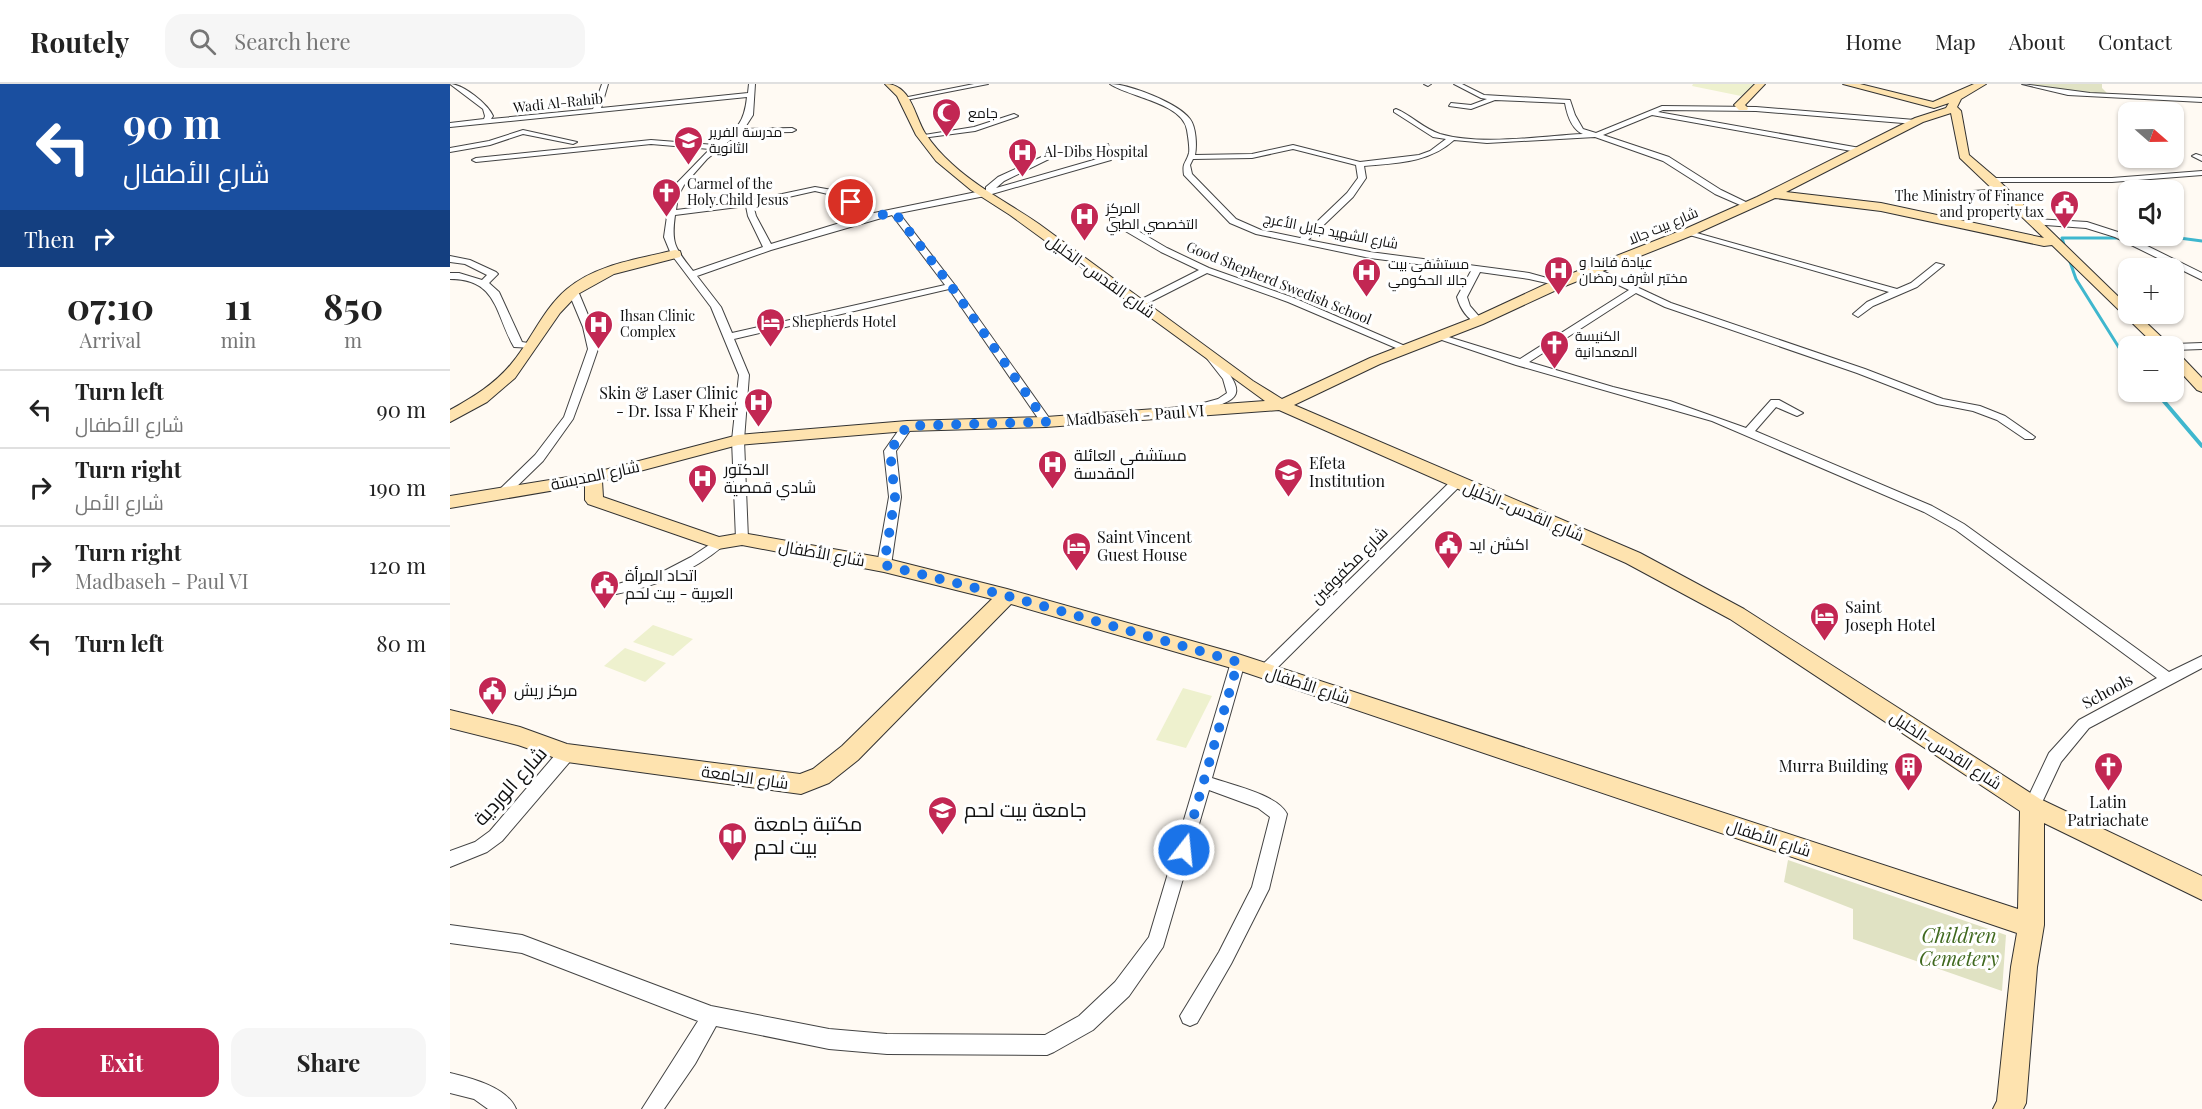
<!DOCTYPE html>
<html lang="en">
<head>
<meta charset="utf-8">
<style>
	:root { --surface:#fff; --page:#f6f6f6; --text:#222; --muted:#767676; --line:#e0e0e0; --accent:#c22753 }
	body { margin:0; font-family:"Playfair Display",Cairo,serif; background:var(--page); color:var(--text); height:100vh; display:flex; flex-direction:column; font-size:22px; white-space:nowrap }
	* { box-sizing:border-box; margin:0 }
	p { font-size:20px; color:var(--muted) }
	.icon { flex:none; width:33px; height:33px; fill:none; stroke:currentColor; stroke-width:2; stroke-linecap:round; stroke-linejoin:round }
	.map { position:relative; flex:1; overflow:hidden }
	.panel { display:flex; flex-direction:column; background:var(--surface); width:450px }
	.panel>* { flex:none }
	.banner { background:#1a4fa0; color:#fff; overflow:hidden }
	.needle { width:39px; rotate:110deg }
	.tools { position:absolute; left:1668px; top:18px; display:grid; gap:12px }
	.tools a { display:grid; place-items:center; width:66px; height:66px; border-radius:12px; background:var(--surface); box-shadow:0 2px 4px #0004; font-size:30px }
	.pin { position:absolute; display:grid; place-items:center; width:51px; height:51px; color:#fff; margin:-26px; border:3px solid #fff; border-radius:50%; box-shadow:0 2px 6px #0007 }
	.me { position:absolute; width:66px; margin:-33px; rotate:16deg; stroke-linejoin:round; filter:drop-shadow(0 0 4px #0008) }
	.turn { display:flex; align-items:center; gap:21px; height:126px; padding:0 24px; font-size:27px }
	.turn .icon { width:78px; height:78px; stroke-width:2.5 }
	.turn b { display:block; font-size:42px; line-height:51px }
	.then { display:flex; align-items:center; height:57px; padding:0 24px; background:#0003; gap:12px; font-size:22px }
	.eta { display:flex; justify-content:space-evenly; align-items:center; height:102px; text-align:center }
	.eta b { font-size:36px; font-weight:700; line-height:42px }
	.action { display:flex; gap:12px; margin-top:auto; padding:12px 24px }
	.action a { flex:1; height:69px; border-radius:18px; background:var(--accent); color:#fff; font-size:24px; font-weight:700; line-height:69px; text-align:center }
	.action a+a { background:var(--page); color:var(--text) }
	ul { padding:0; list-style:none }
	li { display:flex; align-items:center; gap:18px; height:78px; padding:0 24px; border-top:2px solid var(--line) }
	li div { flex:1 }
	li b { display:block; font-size:22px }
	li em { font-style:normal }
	header { display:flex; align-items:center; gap:36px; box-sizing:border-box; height:84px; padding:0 30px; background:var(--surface); border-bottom:2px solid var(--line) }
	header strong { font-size:28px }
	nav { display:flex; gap:33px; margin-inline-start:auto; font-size:21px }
	.search { width:420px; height:54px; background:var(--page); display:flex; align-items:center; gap:15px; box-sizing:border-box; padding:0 21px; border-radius:18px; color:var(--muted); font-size:22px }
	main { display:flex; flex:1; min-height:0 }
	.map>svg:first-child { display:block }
</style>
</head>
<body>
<header>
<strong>Routely</strong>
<div class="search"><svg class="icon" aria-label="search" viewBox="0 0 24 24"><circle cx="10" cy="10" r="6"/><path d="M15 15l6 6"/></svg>Search here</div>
<nav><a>Home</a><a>Map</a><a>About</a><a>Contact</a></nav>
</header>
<main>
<section class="panel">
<div class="banner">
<div class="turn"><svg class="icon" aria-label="left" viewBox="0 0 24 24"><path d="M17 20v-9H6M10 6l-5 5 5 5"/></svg><div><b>90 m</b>شارع الأطفال</div></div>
<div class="then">Then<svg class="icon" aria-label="right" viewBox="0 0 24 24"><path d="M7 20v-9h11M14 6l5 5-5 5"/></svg></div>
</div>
<div class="eta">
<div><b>07:10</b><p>Arrival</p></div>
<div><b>11</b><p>min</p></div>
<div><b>850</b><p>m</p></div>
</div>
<ul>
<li><svg class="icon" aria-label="left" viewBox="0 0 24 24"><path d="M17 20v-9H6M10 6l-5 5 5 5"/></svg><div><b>Turn left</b><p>شارع الأطفال</p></div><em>90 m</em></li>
<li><svg class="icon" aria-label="right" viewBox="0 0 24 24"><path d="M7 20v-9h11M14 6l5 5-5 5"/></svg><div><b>Turn right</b><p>شارع الأمل</p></div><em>190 m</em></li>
<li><svg class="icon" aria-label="right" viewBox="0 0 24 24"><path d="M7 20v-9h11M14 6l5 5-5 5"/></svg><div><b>Turn right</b><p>Madbaseh - Paul VI</p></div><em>120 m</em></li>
<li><svg class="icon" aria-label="left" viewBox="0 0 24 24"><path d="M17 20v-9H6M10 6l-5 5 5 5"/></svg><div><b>Turn left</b></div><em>80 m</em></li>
</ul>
<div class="action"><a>Exit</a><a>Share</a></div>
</section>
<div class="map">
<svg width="1752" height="1025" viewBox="0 0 1752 1025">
	<rect width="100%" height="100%" fill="#fffaf3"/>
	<!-- cemetery -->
	<g fill="#e0e2c3">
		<path d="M1578 0H1652V4L1658 10H1639Z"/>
		<path d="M1338 776 1556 851 1552 907 1403 855V825L1334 798Z"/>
	</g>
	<!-- pitch -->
	<g fill="#eef1ce">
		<path d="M1243 0H1305L1291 12 1242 2Z"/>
		<path d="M203 541 243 555 223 572 183 558Z"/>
		<path d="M175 564 216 579 195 598 154 582Z"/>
		<path d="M733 604 762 612 736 664 706 656Z"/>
	</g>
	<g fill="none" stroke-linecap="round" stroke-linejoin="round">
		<!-- stream-far1 -->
		<g stroke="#3fb7ce" stroke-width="3">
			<path d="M1684 154 1722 153 1752 157"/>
			<path d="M1615 164 1612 154H1669"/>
			<path d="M1619 175 1626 195 1678 278"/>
		</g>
		<!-- stream -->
		<path stroke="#3fb7ce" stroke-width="4" d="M1706 308 1752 362"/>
		<defs>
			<g id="street">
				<path d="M0 0C13 0 38 20 43 32L41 35 143 25 152 0H158L151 24 298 9 299 0H305L303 31 294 45 342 44 346 46 342 48 289 49 257 75 234 101 228 112 226 126 299 117 365 103 388 107 424 129 536 106V103L548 93 598 70H601V74L554 97 546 104 654 73 651 62 658 60 661 76 535 112 449 129 504 200 602 338 600 340H592L499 205 284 255 299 291 294 356 298 455 297 458H287L286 455 282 356 289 291 261 223 221 170 214 153 220 112 226 100 260 65 201 60 26 78 22 76 26 74 201 56 265 61C286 45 294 41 297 13L0 43V39L34 35 35 32 33 25ZM365 107 382 111 416 131 321 160 306 132 303 121ZM296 122 298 132 313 163 243 187C225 164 221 160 225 131ZM442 131 495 201 282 249 271 223 247 192 321 166Z"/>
				<path d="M524 0H538L456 16 453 14Z"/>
				<path d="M660 0C679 0 728 19 740 35 746 43 747 61 745 71L802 70 843 61 910 78 969 71 980 67 996 55 983 53 944 28V26L946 25C961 31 974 45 990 50 1032 62 1090 52 1133 50 1121 45 1117 30 1115 19L1045 16 1021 25 999 22 1001 19 1021 21 1037 15 1031 14 1004 0H1012L1034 11 1120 16 1125 31 1133 45 1146 49 1212 22 1306 23 1465 36 1469 38 1465 40 1306 27 1213 26 1208 28 1410 64V68H1407L1202 31 1153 51 1219 73 1271 106 1300 120V124H1297L1265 110 1213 77 1145 53 1037 59 1004 56C979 79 946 79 914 82L916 94 903 113 858 156 920 168 1079 189 1115 199 1110 202 1079 195 1030 188 1017 213 1020 222 1033 237 1028 240C1017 235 1010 224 1007 213L1021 187 920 174 806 150 780 139 734 91C732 78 736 80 739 69 740 64 738 52 737 46 733 19 679 13 660 0ZM843 65 906 81 908 94 897 109 850 154 811 146 786 135 742 90 740 81 743 75 802 74Z"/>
				<path d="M974 0H981L978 2Z"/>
				<path d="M1572 0 1640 9 1752 14V18L1618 11Z"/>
				<path d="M564 30 568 32 566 33 525 47 472 54 468 52 524 43Z"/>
				<path d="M73 46 127 58 123 60 73 50 40 61 0 68V64L39 57Z"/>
				<path d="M1746 70 1752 72V77L1742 72Z"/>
				<path d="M1752 87V91L1662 98H1542L1538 96 1542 94H1662Z"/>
				<path d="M1553 105H1556V109L1478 114 1474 112 1478 110Z"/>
				<path d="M660 134H666L717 164 759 184 844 214 962 265 957 268 953 267 838 218 757 189 692 222H686V218L749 186 711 168 660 138Z"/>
				<path d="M1585 135 1637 138 1671 149 1752 189V196L1665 153 1636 144 1582 140V136Z"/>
				<path d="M1236 146 1447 205 1461 199 1486 179 1494 181 1467 203 1423 222 1408 233 1403 230 1417 218 1439 208 1236 150Z"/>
				<path d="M0 172 20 176 46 188 48 190 39 199 49 208 72 258 84 260V264L64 263C45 230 48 195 0 195V189H9L32 196 37 191 15 180 0 178Z"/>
				<path d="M1146 184 1221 219 1415 285 1493 315 1530 322 1555 332 1585 353 1583 355H1575L1547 336 1523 327 1487 320 1407 289 1215 223 1186 209 1079 278 1163 303 1220 317 1296 344 1321 316H1329L1353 329 1347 332 1326 323 1305 347 1482 422 1514 440 1719 588 1752 572V584L1639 644 1611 678 1588 727 1582 729 1576 727 1574 722 1599 669 1629 636 1707 594 1506 446 1474 428 1262 337 1066 281 983 253 984 251H992L1070 275 1179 206 1143 189 1141 187Z"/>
				<path d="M123 204 128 207 143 243 148 265 137 297 123 335 93 377 59 410H51L49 407 51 404 85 371 114 333 138 265 133 243 118 207Z"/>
				<path d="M1752 259V265L1724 266V262H1719L1724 260Z"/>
				<path d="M760 269 764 270C798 311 795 316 743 328L739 327V323L768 315 777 309 773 295 755 272Z"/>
				<path d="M457 339 463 342 446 367 451 413 441 481 434 486 427 481 439 413 434 367 453 340Z"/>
				<path d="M1006 395 1012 399 1010 402 821 590H811L809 586 811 582 1002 396Z"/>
				<path d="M268 455 273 456 274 459 273 462C241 489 206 502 166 510L159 505 161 502 216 486 241 473Z"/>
				<path d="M788 572 793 574 795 578 762 694C782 701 828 711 837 730L819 805 781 880 747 939 740 942 733 939 730 932 769 868 802 803 820 733 808 724 759 706 713 863 679 912 643 946 604 968 597 971 437 970 379 965 266 942 245 980 214 1025H192L248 937 72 869 0 859V841L72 851 261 922 379 945 437 950 595 951 629 932 665 898 699 853 781 578 783 574Z"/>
				<path d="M117 663 123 664 125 669 123 674 52 757 37 768 0 783V767L25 758 40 747 111 664Z"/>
				<path d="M0 989C21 994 57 1003 66 1025H38L24 1015 0 1009Z"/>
			</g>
			<g id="secondary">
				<path d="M435 0C461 0 464 31 475 49 483 61 492 71 502 80 528 104 560 120 589 140 660 192 732 245 803 297L832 315 920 274 1023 234 1105 196 1235 145 1307 113 1465 34 1496 24 1499 19 1484 24 1393 0H1410L1483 18 1524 0H1536L1511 15 1507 23 1511 27 1519 71 1546 94 1678 222V230H1687L1721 262H1706L1602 161 1594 162 1431 127 1325 114 1243 151 1115 202 1033 240 930 280 844 321 1190 469 1294 525 1590 715 1752 792V816L1594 739V841L1587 883 1576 1019 1573 1025H1543L1547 1017 1561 883 1567 849 785 585 561 520 408 676 379 699 351 710 117 678 68 661 0 644V626L70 643 117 660 350 690 363 685 392 662 542 515 434 488 292 461 268 465 138 420 135 416V401L0 424V412L143 389 288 351 457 337 596 333 815 317 560 131 521 106 486 77 466 51 447 12ZM1501 29 1510 74 1594 154 1431 119 1336 108 1473 38ZM829 326 1176 479 1280 535 1570 727 1568 825 788 570 557 505 434 474 292 449 269 453 153 413 152 397 288 361 457 347 596 343Z"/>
				<path d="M1305 0H1315L1295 21 1298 24 1297 26H1289L1284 21Z"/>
				<path d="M225 166 230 167 231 170 230 173 164 190 128 210 110 229 65 294 37 318 0 338V326C23 313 45 300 62 279 82 255 93 225 117 205 147 180 189 175 225 166Z"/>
				<path d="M1724 269 1729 270 1752 294V308L1747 306 1724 281Z"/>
			</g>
		</defs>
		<!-- street casing -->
		<use href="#street" stroke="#434343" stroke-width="2"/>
		<!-- secondary casing -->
		<use href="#secondary" stroke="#323232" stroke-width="2"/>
		<!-- street -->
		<use href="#street" fill="#fff" fill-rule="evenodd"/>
		<!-- secondary -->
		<use href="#secondary" fill="#fee3af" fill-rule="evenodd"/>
	</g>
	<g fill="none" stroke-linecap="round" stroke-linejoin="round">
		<!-- route -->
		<path stroke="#1a73e8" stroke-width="10" stroke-dasharray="0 18" d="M401 118 423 132 445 129 501 202 596 338 457 342 440 367 445 413 434 481 558 512 788 578 734 766"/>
	</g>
	<!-- icons -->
	<defs>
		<symbol id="mosque-pin" viewBox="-11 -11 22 30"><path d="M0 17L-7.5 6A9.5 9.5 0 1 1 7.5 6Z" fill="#c22753" stroke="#fff"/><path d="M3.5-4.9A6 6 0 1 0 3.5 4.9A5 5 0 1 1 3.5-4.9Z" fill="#fff"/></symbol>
		<symbol id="school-pin" viewBox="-11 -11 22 30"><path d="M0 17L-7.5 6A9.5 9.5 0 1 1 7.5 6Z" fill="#c22753" stroke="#fff"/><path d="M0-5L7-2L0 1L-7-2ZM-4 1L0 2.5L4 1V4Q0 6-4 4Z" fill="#fff"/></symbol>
		<symbol id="hospital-pin" viewBox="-11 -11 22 30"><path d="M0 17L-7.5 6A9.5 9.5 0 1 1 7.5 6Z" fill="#c22753" stroke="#fff"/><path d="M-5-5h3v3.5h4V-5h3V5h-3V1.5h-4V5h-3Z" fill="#fff"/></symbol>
		<symbol id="church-pin" viewBox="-11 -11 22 30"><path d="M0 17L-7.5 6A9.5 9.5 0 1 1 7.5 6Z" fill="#c22753" stroke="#fff"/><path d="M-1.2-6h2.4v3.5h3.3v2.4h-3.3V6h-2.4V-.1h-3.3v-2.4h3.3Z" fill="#fff"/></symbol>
		<symbol id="civic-pin" viewBox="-11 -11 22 30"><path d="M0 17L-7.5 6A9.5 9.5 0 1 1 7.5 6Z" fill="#c22753" stroke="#fff"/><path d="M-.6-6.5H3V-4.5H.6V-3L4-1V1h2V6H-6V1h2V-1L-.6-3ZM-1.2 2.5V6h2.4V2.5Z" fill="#fff"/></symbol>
		<symbol id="hotel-pin" viewBox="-11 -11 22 30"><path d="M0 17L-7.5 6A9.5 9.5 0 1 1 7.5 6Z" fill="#c22753" stroke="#fff"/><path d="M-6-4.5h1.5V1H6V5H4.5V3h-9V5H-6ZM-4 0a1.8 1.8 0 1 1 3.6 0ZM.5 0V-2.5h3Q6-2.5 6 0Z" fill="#fff"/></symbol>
		<symbol id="building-pin" viewBox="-11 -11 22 30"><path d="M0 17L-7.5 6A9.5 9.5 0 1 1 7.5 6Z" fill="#c22753" stroke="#fff"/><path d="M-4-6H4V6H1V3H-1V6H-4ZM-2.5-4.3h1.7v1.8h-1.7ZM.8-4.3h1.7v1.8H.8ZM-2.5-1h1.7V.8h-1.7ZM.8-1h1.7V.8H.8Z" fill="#fff"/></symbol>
		<symbol id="university-pin" viewBox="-11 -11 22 30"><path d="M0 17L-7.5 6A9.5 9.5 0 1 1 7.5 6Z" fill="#c22753" stroke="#fff"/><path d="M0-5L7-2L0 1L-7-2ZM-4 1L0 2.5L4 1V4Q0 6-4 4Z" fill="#fff"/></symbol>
		<symbol id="library-pin" viewBox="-11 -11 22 30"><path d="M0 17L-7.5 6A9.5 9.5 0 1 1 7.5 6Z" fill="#c22753" stroke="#fff"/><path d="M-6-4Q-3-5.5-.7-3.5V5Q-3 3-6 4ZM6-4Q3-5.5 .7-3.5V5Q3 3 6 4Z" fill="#fff"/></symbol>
	</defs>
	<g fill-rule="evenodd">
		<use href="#mosque-pin" x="480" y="12" width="33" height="45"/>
		<use href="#school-pin" x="222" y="40" width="33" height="45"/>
		<use href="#hospital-pin" x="556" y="52" width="33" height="45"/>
		<use href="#church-pin" x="200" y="92" width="33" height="45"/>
		<use href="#civic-pin" x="1598" y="104" width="33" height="45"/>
		<use href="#hospital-pin" x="618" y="116" width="33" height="45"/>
		<use href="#hospital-pin" x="1092" y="170" width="33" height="45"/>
		<use href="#hospital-pin" x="900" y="172" width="33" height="45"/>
		<use href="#hotel-pin" x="304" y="222" width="33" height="45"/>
		<use href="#hospital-pin" x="132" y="224" width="33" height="45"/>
		<use href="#church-pin" x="1088" y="244" width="33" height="45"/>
		<use href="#hospital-pin" x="292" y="302" width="33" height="45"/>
		<use href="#hospital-pin" x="586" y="364" width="33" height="45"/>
		<use href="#school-pin" x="822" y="372" width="33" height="45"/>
		<use href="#hospital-pin" x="236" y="378" width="33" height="45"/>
		<use href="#civic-pin" x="982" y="444" width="33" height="45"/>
		<use href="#hotel-pin" x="610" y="446" width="33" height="45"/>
		<use href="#civic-pin" x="138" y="484" width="33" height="45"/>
		<use href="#hotel-pin" x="1358" y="516" width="33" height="45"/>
		<use href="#civic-pin" x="26" y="590" width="33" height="45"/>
		<use href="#building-pin" x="1442" y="666" width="33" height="45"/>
		<use href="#church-pin" x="1642" y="666" width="33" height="45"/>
		<use href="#university-pin" x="476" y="710" width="33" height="45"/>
		<use href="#library-pin" x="266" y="736" width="33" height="45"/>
	</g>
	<g text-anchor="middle" stroke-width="6" stroke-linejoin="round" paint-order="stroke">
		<!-- far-street labels -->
		<g font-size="14" fill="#101010" stroke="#fff">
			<text transform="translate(108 19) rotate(-6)" y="5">Wadi Al-Rahib</text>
			<text transform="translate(1213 142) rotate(-23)" y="5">شارع بيت جالا</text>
			<text transform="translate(881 147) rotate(11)" y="5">شارع الشهيد جايل الأعرج</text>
			<text transform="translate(829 199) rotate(22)" y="5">Good Shepherd Swedish School</text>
		</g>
		<!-- far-poi labels -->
		<g font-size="14" fill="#101010" stroke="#fff" text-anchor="start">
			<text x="518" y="34">جامع</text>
			<text x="259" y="53">مدرسة الفرير<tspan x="259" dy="16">الثانوية</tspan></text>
			<text x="594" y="73">Al-Dibs Hospital</text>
			<text x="237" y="105">Carmel of the<tspan x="237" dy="16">Holy Child Jesus</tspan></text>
			<text x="1594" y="117" text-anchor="end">The Ministry of Finance<tspan x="1594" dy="16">and property tax</tspan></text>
			<text x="656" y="129">المركز<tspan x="656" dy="16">التخصصي الطبي</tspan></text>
			<text x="1129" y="183">عيادة فاندا و<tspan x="1129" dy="16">مختبر اشرف رمضان</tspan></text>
			<text x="938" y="185">مستشفى بيت<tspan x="938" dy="16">جالا الحكومي</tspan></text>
			<text x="170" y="237">Ihsan Clinic<tspan x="170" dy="16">Complex</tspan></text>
			<text x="342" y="243">Shepherds Hotel</text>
			<text x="1125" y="257">الكنيسة<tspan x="1125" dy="16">المعمدانية</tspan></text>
		</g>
		<!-- street labels -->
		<g font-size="16" fill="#101010" stroke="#fff">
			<text transform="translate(651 192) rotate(36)" y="6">شارع القدس-الخليل</text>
			<text transform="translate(685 331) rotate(-4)" y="6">Madbaseh - Paul VI</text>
			<text transform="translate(145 391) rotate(-12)" y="6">شارع المدبسة</text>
			<text transform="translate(1074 427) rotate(23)" y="6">شارع القدس-الخليل</text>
			<text transform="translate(372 469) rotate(10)" y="6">شارع الأطفال</text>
			<text transform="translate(899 481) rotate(-45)" y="6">شارع مكفوفين</text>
			<text transform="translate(858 601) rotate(18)" y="6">شارع الأطفال</text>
			<text transform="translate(1657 607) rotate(-29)" y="6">Schools</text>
			<text transform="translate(1496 666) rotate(33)" y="6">شارع القدس-الخليل</text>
			<text transform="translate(295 693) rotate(8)" y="6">شارع الجامعة</text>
			<text transform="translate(1319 754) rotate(18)" y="6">شارع الأطفال</text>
		</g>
		<!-- poi labels -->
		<g font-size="16" fill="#101010" stroke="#fff" text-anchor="start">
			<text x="288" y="315" text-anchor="end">Skin &amp; Laser Clinic<tspan x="288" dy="18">- Dr. Issa F Kheir</tspan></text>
			<text x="624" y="377">مستشفى العائلة<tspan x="624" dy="18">المقدسة</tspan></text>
			<text x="859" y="385">Efeta<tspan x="859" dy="18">Institution</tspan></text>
			<text x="274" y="391">الدكتور<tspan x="274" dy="18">شادي قمصية</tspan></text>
			<text x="647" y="459">Saint Vincent<tspan x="647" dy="18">Guest House</tspan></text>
			<text x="1019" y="466">اكشن ايد</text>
			<text x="175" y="497">اتحاد المرأة<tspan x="175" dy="18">العربية - بيت لحم</tspan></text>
			<text x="1395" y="529">Saint<tspan x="1395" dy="18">Joseph Hotel</tspan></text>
			<text x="64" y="612">مركز ريش</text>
			<text x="1438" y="688" text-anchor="end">Murra Building</text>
			<text x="1658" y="724" text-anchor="middle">Latin<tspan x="1658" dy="18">Patriachate</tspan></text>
		</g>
		<!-- near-street labels -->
		<g font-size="20" fill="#101010" stroke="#fff">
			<text transform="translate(60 702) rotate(-48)" y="7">شارع الوردية</text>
		</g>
		<!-- near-poi labels -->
		<g font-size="20" fill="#101010" stroke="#fff" text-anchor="start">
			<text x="514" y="733">جامعة بيت لحم</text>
			<text x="304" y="747">مكتبة جامعة<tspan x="304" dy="23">بيت لحم</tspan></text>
		</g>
		<!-- near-park labels -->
		<g font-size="20" font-style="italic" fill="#40691f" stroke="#fff">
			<text x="1509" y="859">Children<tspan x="1509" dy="23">Cemetery</tspan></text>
		</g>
	</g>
</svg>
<div class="tools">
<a><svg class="needle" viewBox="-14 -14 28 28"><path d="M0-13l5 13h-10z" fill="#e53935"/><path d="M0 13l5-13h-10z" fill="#767676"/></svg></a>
<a><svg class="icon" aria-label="sound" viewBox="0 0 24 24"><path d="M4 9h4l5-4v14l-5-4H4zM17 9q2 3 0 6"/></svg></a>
<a>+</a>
<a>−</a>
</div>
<div class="pin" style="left:401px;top:118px;background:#d93025"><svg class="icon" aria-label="arrive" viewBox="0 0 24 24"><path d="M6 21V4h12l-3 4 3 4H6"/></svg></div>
<svg class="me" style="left:734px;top:766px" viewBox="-20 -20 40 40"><circle r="17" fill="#1a73e8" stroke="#fff" stroke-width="3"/><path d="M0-11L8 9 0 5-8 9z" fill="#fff"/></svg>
</div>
</main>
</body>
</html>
